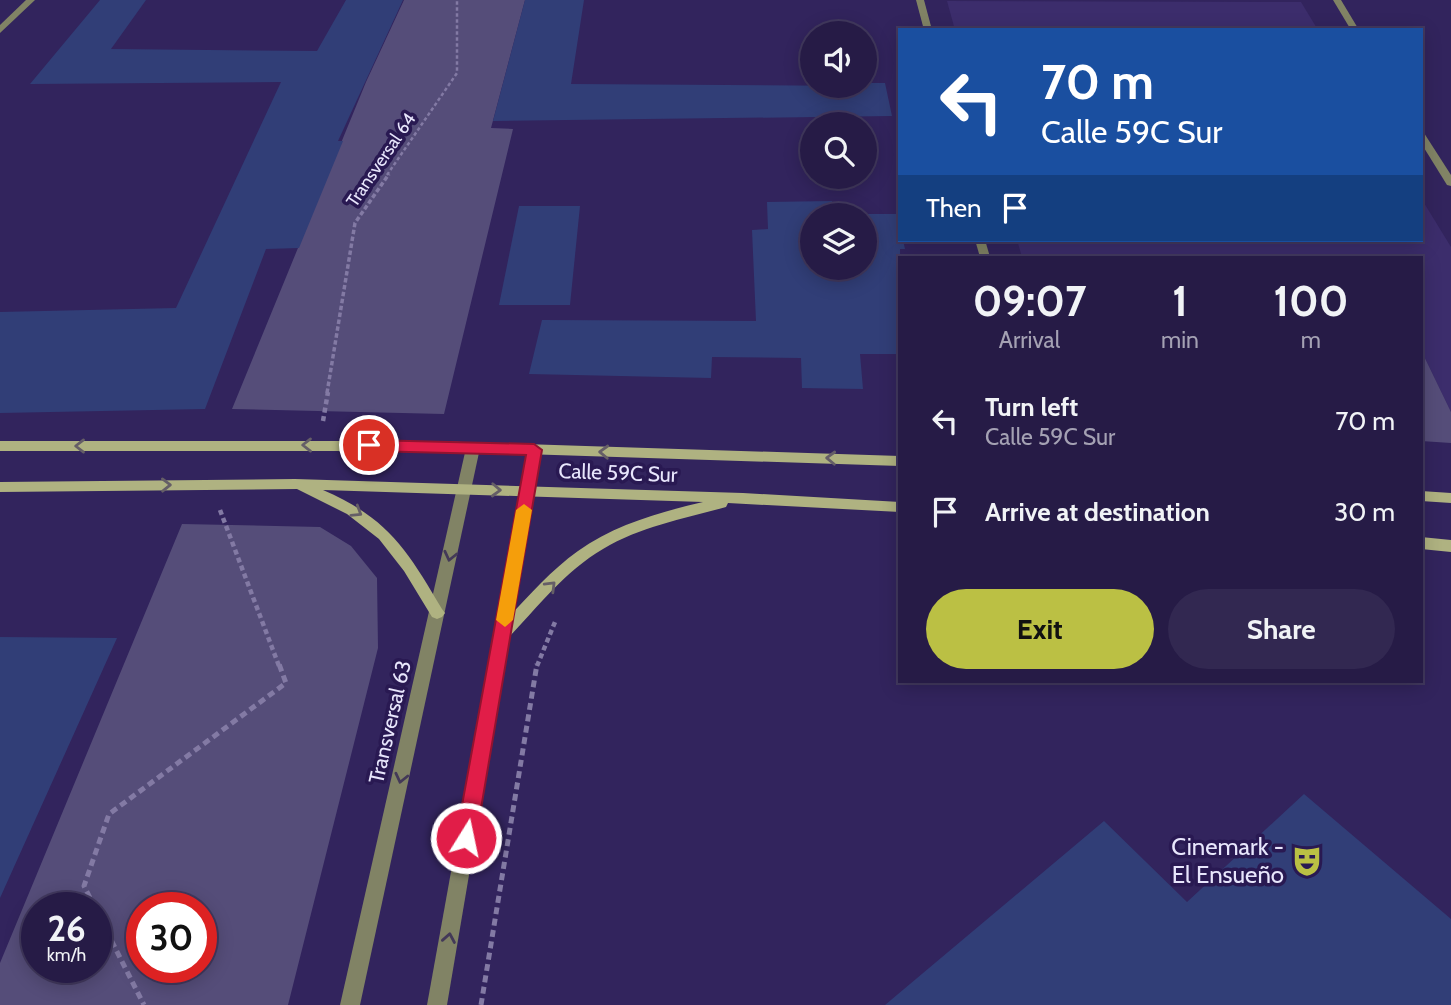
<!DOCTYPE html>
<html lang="en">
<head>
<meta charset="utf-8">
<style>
	:root { --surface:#261b46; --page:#322851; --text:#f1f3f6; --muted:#a4a1b3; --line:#42395f; --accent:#bbc044 }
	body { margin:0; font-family:Cabin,sans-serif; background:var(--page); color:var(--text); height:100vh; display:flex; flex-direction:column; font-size:26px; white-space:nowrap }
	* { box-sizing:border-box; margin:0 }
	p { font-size:23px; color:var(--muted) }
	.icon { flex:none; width:38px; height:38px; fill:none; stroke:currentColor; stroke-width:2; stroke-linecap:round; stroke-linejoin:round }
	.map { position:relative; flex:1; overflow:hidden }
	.drawer { position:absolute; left:898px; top:256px; width:525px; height:427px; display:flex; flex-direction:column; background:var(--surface); border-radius:0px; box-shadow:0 4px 18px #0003,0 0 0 2px var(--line) }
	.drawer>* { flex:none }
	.banner { position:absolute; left:898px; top:28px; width:525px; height:214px; border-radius:0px; box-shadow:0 4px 18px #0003,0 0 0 2px var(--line); background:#1a4fa0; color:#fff; overflow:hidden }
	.buttons { position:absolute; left:800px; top:21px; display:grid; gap:14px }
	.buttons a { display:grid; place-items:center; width:77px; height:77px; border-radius:50%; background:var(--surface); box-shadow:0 4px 18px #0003,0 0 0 2px var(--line); font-size:35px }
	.speed { position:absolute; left:21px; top:892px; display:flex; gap:14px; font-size:35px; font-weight:700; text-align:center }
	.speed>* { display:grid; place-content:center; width:91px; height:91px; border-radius:50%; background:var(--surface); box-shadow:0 4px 18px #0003,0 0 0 2px var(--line); line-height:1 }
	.speed small { font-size:18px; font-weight:400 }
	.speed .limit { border:10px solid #d22; background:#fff; color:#111 }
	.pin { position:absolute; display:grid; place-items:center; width:60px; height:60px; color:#fff; margin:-30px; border:4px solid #fff; border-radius:50%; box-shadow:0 2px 7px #0007 }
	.me { position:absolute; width:77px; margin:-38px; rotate:10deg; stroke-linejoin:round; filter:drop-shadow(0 0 5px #0008) }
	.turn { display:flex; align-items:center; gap:24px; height:147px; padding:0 28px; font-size:32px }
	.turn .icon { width:91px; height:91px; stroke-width:2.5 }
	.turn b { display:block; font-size:49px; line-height:60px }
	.then { display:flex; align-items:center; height:66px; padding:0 28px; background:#0003; gap:14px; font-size:26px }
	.eta { display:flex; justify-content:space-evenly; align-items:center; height:119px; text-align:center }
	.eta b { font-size:42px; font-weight:700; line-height:49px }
	.primary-button { display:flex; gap:14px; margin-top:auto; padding:14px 28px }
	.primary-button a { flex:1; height:80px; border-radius:42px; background:var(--accent); color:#111; font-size:28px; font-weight:700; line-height:80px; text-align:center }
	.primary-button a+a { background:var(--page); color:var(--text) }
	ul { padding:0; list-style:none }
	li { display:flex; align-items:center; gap:21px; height:91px; padding:0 28px }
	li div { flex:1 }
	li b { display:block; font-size:26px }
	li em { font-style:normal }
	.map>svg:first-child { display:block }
</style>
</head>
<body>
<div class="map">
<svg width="1451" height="1005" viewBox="0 0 1451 1005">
	<rect width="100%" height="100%" fill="#32245d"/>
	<!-- built -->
	<g fill="#3c2d6c">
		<path d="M947 1 1301 2 1318 30H955Z"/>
		<path d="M1421 198 1451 247V412L1421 350V257H1022L1017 240H1421Z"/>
	</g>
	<!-- green -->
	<g fill="#554d79" fill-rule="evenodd">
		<path d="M404 0H525L491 128 513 129 444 414 232 409 366 82Z"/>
		<path d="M1421 350 1451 412V443L1421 441Z"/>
		<path d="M182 524 320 527 351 546 377 578 378 648 288 1005H0V963ZM37 908H96V968H37ZM201 908V968H142V908Z"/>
	</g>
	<!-- building -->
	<g fill="#313e77" fill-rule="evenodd">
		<path d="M100 0H146L111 49 317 51 346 0H403L338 141H343L299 248 266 249 205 409 0 413V312L176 308 281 82 30 84Z"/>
		<path d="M525 0H584L571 84 864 86V83H885L892 116 493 121Z"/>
		<path d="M832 201 834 214H898L900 240H903L905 249H900V354H860L863 389 802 388 801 358 712 357 711 378 529 374 542 320 756 321 752 230 768 229 767 202ZM812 215H864V268H812Z"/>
		<path d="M519 206H580L570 305H499Z"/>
		<path d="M0 637 117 638 0 898Z"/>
		<path d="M1304 794 1451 919V1005H885L1104 821 1187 902Z"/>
	</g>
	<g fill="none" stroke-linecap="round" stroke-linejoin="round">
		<!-- path-far3 -->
		<path stroke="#837aa4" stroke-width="2.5" stroke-dasharray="3.5 2.5" stroke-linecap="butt" d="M387 175 457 73V0"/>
		<!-- path-far2 -->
		<path stroke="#837aa4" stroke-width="3.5" stroke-dasharray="4.5 2.5" stroke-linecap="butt" d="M327 393 355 223 389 174"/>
		<!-- path-far1 -->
		<g stroke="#837aa4" stroke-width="4.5" stroke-dasharray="5 3.5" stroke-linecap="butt">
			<path d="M323 421 328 392"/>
			<path d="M220 510 279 666"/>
			<path d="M537 666 555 622"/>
		</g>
		<!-- path -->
		<g stroke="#837aa4" stroke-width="5" stroke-dasharray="7 4.5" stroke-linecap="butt">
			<path d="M95 908 84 886 109 814 286 683 279 664"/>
			<path d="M96 910 144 1005"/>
			<path d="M481 1005 537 664"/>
		</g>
		<!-- street -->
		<g fill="#818365" fill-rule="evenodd">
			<path d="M26 0H35L0 33V25Z"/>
			<path d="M916 0H924L932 30H924Z"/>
			<path d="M1333 0H1341L1359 30H1351Z"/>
			<path d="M1421 132 1424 133 1451 175V186L1447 185 1421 143Z"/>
			<path d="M975 240H985L990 257H980Z"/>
			<path d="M473 443 480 448 360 1005H340L466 448Z"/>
			<path d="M534 445 541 450 447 1005H427L527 450Z"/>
		</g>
		<!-- secondary -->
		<g fill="#afb281" fill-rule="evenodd">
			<path d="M0 441H430L900 456V466L430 451H0Z"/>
			<path d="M295 479 743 493 900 502V512L728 503 726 507C684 519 641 526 603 549 565 571 537 608 507 639L502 640 497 639 494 634 497 629C523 603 547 573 578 551 614 525 660 512 703 502L323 490C388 518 407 550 442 609L445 613 442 617 437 619 432 617 404 571 379 539 347 514 297 489 0 492V482Z"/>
			<path d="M1421 491 1451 493V503L1421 501Z"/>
			<path d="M1421 537 1451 540V552L1421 549Z"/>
		</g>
	</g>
	<!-- one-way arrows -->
	<defs><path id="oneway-chevron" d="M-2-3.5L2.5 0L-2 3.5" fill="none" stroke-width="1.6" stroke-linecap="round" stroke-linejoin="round" transform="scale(1.75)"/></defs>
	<g stroke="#655e67">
		<use href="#oneway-chevron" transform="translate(307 445) rotate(180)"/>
		<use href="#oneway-chevron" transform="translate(80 446) rotate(180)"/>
		<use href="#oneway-chevron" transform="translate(604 452) rotate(-178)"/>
		<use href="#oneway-chevron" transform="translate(831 458) rotate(-178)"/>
		<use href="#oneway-chevron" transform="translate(166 485) rotate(-1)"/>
		<use href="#oneway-chevron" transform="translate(496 490) rotate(2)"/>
		<use href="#oneway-chevron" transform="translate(357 512) rotate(32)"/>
		<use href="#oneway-chevron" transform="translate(551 586) rotate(-45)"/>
	</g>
	<g stroke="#433958">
		<use href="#oneway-chevron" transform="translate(450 556) rotate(103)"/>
		<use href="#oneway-chevron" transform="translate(401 778) rotate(103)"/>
		<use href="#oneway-chevron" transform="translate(449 938) rotate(-80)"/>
	</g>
	<!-- route -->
	<path fill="#e11d48" stroke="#92132f" stroke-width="2" d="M369 440 534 444 542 450 476 838 473 845 466 847 459 845 456 838 526 455 369 451 361 445Z"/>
	<!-- slow -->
	<path fill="#f59e0b" d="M524 504 532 510 513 620 505 627 496 620 516 510Z"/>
	<!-- icons -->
	<defs>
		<symbol id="theatre-bare" viewBox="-9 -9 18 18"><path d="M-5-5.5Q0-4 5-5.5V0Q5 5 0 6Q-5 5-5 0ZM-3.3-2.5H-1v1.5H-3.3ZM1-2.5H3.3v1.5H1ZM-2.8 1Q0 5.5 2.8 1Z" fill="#bbc044" stroke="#291952" stroke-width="2.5" paint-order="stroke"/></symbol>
	</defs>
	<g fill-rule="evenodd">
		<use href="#theatre-bare" x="1285" y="839" width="44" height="44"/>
	</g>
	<g text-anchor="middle" stroke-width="7" stroke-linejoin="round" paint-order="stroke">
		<!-- far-street labels -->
		<g font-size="18" fill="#e8e6fc" stroke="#291952">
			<text transform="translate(381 160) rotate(-56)" y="6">Transversal 64</text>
		</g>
		<!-- street labels -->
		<g font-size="21" fill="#e8e6fc" stroke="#291952">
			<text transform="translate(618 473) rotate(2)" y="7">Calle 59C Sur</text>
			<text transform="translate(390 722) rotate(-77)" y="7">Transversal 63</text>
		</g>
		<!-- near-poi labels -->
		<g font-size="24" fill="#e8e6fc" stroke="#291952" text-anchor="end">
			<text x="1284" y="855">Cinemark -<tspan x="1284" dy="28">El Ensueño</tspan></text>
		</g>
	</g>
</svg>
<div class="buttons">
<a><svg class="icon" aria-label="sound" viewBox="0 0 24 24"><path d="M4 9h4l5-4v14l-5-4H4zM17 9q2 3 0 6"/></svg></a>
<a><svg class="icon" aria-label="search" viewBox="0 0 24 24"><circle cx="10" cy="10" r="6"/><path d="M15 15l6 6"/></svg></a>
<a><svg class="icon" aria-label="layers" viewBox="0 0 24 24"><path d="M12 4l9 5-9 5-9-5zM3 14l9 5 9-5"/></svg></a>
</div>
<div class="speed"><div>26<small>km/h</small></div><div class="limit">30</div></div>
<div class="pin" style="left:369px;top:445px;background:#d93025"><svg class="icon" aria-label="arrive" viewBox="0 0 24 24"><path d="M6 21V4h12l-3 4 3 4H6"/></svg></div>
<svg class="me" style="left:466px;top:838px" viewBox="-20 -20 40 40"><circle r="17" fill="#e11d48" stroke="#fff" stroke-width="3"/><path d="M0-11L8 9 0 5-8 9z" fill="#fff"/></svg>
<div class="banner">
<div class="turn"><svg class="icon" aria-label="left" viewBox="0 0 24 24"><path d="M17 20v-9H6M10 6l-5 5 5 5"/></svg><div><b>70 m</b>Calle 59C Sur</div></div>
<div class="then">Then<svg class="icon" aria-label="arrive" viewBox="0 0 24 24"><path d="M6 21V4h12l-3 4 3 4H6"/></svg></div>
</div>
<section class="drawer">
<div class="eta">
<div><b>09:07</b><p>Arrival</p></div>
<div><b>1</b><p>min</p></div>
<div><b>100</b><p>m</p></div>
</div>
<ul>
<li><svg class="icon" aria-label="left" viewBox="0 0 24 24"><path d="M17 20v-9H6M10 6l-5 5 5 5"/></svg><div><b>Turn left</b><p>Calle 59C Sur</p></div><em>70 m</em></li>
<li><svg class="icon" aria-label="arrive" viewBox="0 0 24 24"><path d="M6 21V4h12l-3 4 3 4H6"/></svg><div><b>Arrive at destination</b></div><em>30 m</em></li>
</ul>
<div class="primary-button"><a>Exit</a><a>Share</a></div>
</section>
</div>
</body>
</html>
